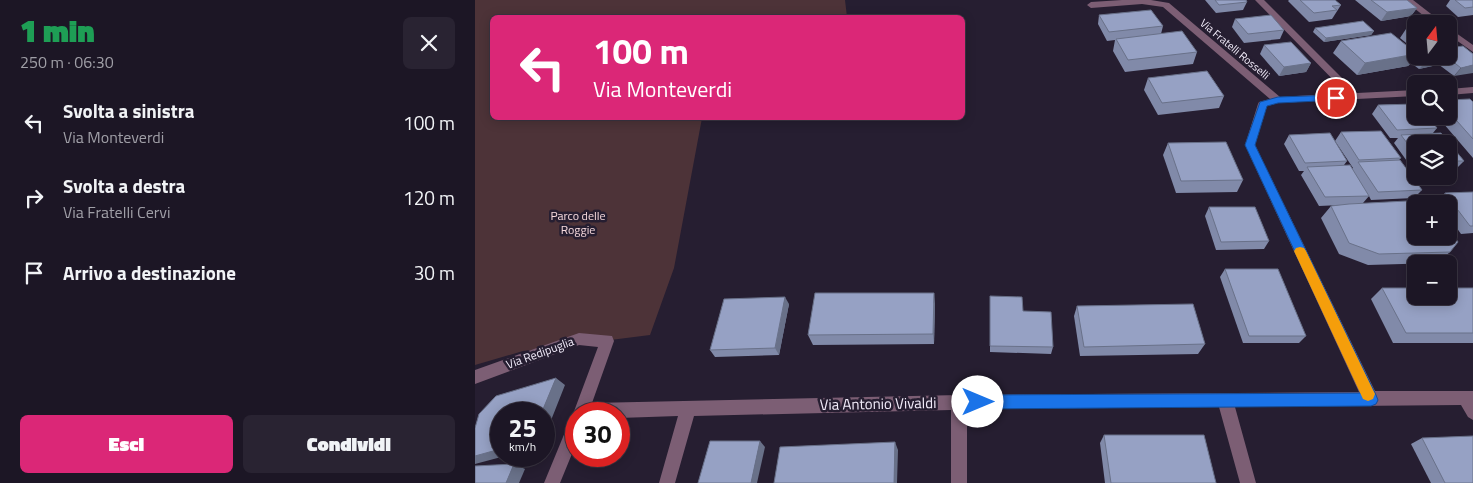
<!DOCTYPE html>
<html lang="it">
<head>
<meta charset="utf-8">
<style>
	:root { --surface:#1c1625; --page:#292332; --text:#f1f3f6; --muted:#a09fa7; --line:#3a3542; --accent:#db2777 }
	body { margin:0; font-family:"Titillium Web",sans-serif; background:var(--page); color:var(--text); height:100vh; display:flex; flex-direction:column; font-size:19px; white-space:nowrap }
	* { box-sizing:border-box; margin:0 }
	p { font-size:16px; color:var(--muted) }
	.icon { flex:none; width:28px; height:28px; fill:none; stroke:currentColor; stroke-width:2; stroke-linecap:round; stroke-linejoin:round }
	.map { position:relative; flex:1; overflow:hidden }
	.details { display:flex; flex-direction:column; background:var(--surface); width:475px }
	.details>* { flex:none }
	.guide { position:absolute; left:15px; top:15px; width:475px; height:105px; border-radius:8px; box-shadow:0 2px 12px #0003,0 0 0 1px var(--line); background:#db2777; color:#fff; overflow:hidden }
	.needle { width:32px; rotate:16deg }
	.fabs { position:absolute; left:932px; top:15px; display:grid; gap:10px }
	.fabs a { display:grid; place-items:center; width:50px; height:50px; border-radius:8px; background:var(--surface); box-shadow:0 2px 12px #0003,0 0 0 1px var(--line); font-size:25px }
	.speed { position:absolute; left:15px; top:402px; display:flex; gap:10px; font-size:25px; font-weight:700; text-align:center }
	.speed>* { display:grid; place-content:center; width:65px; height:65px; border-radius:50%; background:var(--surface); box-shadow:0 2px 12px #0003,0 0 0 1px var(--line); line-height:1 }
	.speed small { font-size:12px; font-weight:400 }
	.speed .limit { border:8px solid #d22; background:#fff; color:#111 }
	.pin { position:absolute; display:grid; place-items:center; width:42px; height:42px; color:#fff; margin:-21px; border:2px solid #fff; border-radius:50%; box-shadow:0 1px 5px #0007 }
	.me { position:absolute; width:55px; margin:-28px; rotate:90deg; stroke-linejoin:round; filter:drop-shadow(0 0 4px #0008) }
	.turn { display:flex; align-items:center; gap:18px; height:105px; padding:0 20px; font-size:22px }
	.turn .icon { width:65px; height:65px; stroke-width:2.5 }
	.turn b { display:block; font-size:35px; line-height:42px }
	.round { display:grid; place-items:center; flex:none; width:52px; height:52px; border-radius:8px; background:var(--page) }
	.summary { display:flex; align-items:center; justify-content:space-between; height:85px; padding:0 20px }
	h1 { font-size:30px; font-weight:800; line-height:38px; color:#1e9e55 }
	.cta { display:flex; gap:10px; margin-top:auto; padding:10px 20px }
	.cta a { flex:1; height:58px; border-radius:8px; background:var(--accent); color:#fff; font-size:20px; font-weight:800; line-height:58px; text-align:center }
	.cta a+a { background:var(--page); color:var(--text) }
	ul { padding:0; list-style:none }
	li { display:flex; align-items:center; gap:15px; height:75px; padding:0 20px }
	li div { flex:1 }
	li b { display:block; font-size:19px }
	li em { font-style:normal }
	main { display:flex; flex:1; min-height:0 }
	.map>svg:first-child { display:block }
</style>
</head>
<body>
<main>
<section class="details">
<div class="summary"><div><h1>1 min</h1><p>250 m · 06:30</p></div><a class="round"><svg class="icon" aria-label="close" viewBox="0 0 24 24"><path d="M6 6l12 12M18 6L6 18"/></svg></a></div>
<ul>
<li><svg class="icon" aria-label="left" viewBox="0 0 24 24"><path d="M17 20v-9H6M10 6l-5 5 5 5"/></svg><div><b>Svolta a sinistra</b><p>Via Monteverdi</p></div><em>100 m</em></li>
<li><svg class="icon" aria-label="right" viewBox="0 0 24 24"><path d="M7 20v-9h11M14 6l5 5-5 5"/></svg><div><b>Svolta a destra</b><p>Via Fratelli Cervi</p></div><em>120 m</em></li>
<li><svg class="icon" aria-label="arrive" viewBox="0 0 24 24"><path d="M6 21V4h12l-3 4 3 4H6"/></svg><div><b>Arrivo a destinazione</b></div><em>30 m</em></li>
</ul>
<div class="cta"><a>Esci</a><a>Condividi</a></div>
</section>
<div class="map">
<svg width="998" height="483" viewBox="0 0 998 483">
	<rect width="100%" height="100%" fill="#261e31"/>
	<!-- green -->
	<path fill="#4d3338" d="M0 0H370L372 17 18 18V118H227L199 268 175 335 48 351 0 365Z"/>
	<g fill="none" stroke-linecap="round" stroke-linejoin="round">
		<!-- minor -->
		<g fill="#7c5e74" fill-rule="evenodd">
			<path d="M647 0H676L694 3 805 97 871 93 780 0H789L882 93 941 90V96L803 103 792 106 780 145 900 391H998V420L993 417 986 405 760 407 781 483H765L744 407 492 409V483H476V410L219 416 200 483H184L203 416 144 418V414H101V444L85 483H69L95 420 100 419 98 414 123 347 104 345 0 384V370L104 333 137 336 139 341 117 403 484 395 884 392 770 145 783 104 784 102 795 99 688 7 667 4 616 8 612 5 616 2Z"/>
			<path d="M929 0H938L969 24H959Z"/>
			<path d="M974 28 998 45V52L974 35Z"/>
			<path d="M998 87V93L974 95V89Z"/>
		</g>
	</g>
	<!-- wall -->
	<g fill="#818aa9">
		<path d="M730 0H771L772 2 768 10 741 13Z"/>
		<path d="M814 0H860L866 5 857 19 834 22 813 1Z"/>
		<path d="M880 0H932L942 8 936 16 906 21Z"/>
		<path d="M975 0H998V15L983 17 971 6Z"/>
		<path d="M624 15 688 26 686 34 722 52 718 64 650 72 638 51 640 40 632 41 623 24Z"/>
		<path d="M760 19 809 30 805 39 769 43 757 27Z"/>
		<path d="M941 27V51L925 38 931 29Z"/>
		<path d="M840 28 899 31 896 35 849 42 838 32Z"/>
		<path d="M866 41 941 56H974L998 54 979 76 963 64 962 65 944 69 936 63 933 66 882 75 858 53Z"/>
		<path d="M789 45 836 63 831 72 804 76 785 54Z"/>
		<path d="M673 78 749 96 744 108 683 115 669 90Z"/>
		<path d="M974 100 998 102V158L962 116H974Z"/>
		<path d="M941 104V116H952L962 128 958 133H966L989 161 981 169H974V144H941V171H939L919 143 923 138H915L897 114 903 105Z"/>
		<path d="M866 132 926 158 924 160 947 190 939 198 896 200 894 196 888 203 975 252 962 263 893 265 864 254 846 218 856 206 866 205 844 206 826 175 829 171H824L809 144 814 135 872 161 869 165 877 169 878 168 860 141Z"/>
		<path d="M693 143 768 180 762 192 701 193 688 155Z"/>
		<path d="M998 192V233L986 234 974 217V204H964L962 201 970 193Z"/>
		<path d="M734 207 794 241 789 249 741 250 730 216Z"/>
		<path d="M750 269 831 336 824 343H768L745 277Z"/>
		<path d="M907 288H998V343H918L896 299Z"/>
		<path d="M460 303 459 344 338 345 333 335Z"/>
		<path d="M314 304 304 355 240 357 235 350Z"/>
		<path d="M515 304 548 311 578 347 576 354 515 352Z"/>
		<path d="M602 306 730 344 723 354 605 356 599 316Z"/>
		<path d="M629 435 741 483H630L625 443Z"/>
		<path d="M947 438 998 483H956L936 444Z"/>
	</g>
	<!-- shaded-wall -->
	<g fill="#697189">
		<path d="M942 8 936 16 906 21 912 12Z"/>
		<path d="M899 31 896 35 849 42 851 38Z"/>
		<path d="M979 40 974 47V41Z"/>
		<path d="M941 54V55L933 66 882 75 890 63Z"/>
		<path d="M966 61 962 65 944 69 948 65Z"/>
		<path d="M836 63 831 72 804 76 809 67Z"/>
		<path d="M998 65V73L979 76 986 68Z"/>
		<path d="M459 293 460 303 459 344 458 334Z"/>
		<path d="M310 297 314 304 304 355 300 348Z"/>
		<path d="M81 378 90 385 69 438V414H66Z"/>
		<path d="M285 441 290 447 282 483H276Z"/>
		<path d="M420 442 423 450 422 483H419Z"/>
		<path d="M26 447V456H30L0 464V456Z"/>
		<path d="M39 464 50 469 44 483H31Z"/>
	</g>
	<!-- building -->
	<g fill="#96a1c4" stroke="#697189">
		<path d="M740 0H771L772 2 744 5Z"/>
		<path d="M825 0H860L866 5 857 6 862 10 839 13Z"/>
		<path d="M896 0H932L942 8 912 12Z"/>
		<path d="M980 0H998V7L990 8Z"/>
		<path d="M676 10 688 26 634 32 624 15Z"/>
		<path d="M796 15 809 30 773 34 760 19Z"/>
		<path d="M888 21 899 31 851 38 840 28Z"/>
		<path d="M941 27V38L931 29Z"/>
		<path d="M707 31 722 52 653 60 641 39Z"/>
		<path d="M916 33 941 53V54L890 63 866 41Z"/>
		<path d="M974 37 979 40 974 41Z"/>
		<path d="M816 42 836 63 809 67 789 45Z"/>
		<path d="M988 46 998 54V65L986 68 971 56H974V48Z"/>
		<path d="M941 55V56H960L966 61 948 65 939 58Z"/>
		<path d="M732 71 749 96 687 103 673 78Z"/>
		<path d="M995 99 998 102V139L974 112V100Z"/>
		<path d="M941 104V116H952L962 128 922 130 903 105Z"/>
		<path d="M906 131 926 158 884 160 866 132Z"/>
		<path d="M855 133 872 161 830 163 814 135Z"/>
		<path d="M966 133 989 161H974V144H941V155L926 135Z"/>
		<path d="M751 142 768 180 706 181 693 143Z"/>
		<path d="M925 160 947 190 903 192 883 162Z"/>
		<path d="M875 165 894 196 850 197 832 167Z"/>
		<path d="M998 192V226H995L970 193Z"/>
		<path d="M932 201 946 204H941V236H974V228L983 242 975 252 904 254 874 243 856 206 874 204Z"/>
		<path d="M734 207H780L794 241 746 242Z"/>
		<path d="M750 269H803L831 336H774Z"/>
		<path d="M907 288H941V296H974V288H998V333H931Z"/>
		<path d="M340 293H459L458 334 333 335Z"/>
		<path d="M515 296 547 297 548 311 576 312 578 347 515 346Z"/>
		<path d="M310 297 300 348 235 350 249 299Z"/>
		<path d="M718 304 730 344 609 347 602 306Z"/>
		<path d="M81 378 66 414H26V447L18 451 0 456V428L4 414 21 396Z"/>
		<path d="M629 435H729L741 483H636Z"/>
		<path d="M998 436V483H970L947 438Z"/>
		<path d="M235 441H285L276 483H223Z"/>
		<path d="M420 442 419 483H299L305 447Z"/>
		<path d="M39 464 31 483H0V466Z"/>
	</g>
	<!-- route -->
	<path fill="#1a73e8" stroke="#114b97" d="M861 95 865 98 864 100 803 103 792 106 780 145 901 395 903 400 901 404 896 406 503 409 498 407 496 402 498 397 503 395 886 393 770 145 785 102 803 97Z"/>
	<!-- slow -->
	<path fill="#f59e0b" d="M825 247 829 248 831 251 898 390 900 394 898 399 893 401 888 399 819 251 821 248Z"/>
	<g text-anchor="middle" stroke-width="5" stroke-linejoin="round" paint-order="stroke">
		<!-- far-street labels -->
		<g font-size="11" fill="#f2ecfa" stroke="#261e31">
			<text transform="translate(760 49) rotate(40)" y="4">Via Fratelli Rosselli</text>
		</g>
		<!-- park labels -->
		<g font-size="12" fill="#f6d9dd" stroke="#261e31">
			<text x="103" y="220">Parco delle<tspan x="103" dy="14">Roggie</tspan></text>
		</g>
		<!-- street labels -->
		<g font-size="12" fill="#f2ecfa" stroke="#261e31">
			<text transform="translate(65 353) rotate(-20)" y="4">Via Redipuglia</text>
		</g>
		<!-- near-street labels -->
		<g font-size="15" fill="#f2ecfa" stroke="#261e31">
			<text transform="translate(403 404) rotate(-1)" y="5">Via Antonio Vivaldi</text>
		</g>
	</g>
</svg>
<div class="fabs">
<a><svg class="needle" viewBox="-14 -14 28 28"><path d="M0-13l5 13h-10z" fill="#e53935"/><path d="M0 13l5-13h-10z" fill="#a09fa7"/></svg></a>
<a><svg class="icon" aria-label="search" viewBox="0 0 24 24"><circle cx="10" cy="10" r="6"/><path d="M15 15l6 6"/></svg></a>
<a><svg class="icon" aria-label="layers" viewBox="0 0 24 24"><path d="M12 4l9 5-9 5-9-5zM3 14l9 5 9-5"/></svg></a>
<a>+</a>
<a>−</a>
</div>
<div class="speed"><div>25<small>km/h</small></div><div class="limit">30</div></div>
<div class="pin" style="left:861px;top:98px;background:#d93025"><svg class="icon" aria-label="arrive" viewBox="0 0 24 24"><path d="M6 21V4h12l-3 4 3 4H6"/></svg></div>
<svg class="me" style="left:503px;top:402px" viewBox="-20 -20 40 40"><circle r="19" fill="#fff"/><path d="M0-13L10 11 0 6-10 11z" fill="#1a73e8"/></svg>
<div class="guide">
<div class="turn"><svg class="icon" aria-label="left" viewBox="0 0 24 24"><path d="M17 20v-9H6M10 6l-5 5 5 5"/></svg><div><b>100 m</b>Via Monteverdi</div></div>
</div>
</div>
</main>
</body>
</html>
